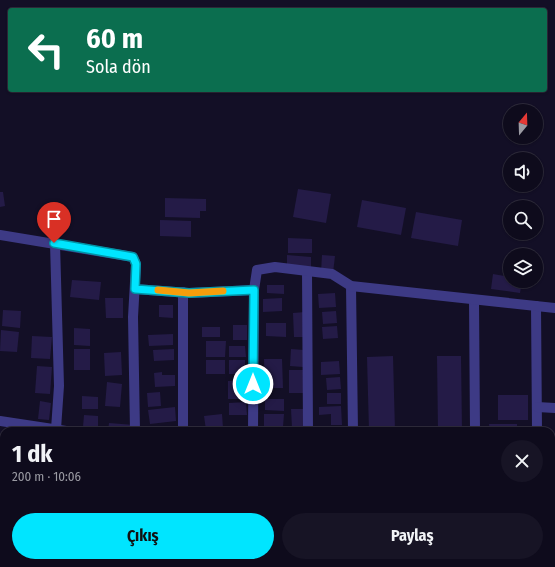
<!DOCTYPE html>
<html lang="tr">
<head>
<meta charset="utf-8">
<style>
	:root { --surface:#0e0b1c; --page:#171425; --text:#f1f3f6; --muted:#9b9ba3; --line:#2e2b3b; --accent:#00e5ff }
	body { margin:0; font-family:"Fira Sans Condensed",sans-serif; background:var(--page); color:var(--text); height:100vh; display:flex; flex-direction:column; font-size:15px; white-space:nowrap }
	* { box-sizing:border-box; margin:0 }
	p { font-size:13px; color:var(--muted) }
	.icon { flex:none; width:22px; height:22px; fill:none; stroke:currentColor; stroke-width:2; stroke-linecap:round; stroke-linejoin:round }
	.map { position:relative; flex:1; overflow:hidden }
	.side { position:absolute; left:0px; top:427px; width:555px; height:140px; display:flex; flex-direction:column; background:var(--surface); border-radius:12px 12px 0 0; box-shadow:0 1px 3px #0004,0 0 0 1px var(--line) }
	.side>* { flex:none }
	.guide { position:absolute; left:8px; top:8px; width:539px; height:84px; border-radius:4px; box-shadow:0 1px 3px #0004,0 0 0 1px var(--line); background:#0b6e4f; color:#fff; overflow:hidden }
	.needle { width:26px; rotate:19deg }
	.fabs { position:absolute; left:503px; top:104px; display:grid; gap:8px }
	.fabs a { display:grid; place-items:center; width:40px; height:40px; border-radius:50%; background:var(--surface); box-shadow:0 1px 3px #0004,0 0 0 1px var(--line); font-size:20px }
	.pin { position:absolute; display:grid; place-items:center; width:34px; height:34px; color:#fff; margin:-41px -17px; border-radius:50% 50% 50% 0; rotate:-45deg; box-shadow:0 0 4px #0007 }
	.pin .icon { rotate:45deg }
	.me { position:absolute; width:44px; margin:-22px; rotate:0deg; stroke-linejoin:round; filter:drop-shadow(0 0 3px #0008) }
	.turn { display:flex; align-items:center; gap:14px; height:84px; padding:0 12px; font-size:18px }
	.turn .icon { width:52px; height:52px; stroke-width:2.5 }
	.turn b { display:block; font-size:28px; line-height:34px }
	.round { display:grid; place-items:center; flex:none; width:42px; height:42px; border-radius:21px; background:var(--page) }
	.head { display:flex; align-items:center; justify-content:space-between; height:68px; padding:0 12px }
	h1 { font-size:24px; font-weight:700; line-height:30px }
	.action { display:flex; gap:8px; margin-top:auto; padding:8px 12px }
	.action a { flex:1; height:46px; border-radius:24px; background:var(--accent); color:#111; font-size:16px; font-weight:700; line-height:46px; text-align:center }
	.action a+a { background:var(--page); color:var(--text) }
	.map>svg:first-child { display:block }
</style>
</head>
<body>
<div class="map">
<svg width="555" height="567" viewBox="0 0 555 567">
	<rect width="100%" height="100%" fill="#130f26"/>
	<!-- building -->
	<g fill="#241b47">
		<path d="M298 189 331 194 326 223 293 217Z"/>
		<path d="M0 192H3L5 206 0 207Z"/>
		<path d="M165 198 206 199V211H200V218L165 217Z"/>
		<path d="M362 200 406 208 401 235 357 227Z"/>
		<path d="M416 212 462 220 458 246 411 238Z"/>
		<path d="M160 220 191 221V237L160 236Z"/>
		<path d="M288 238 312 239V253H288Z"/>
		<path d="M287 255 311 257V269L287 268Z"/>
		<path d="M322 255 335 256 333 273 321 272Z"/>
		<path d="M493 274 510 277V281H522L520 293 491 289Z"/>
		<path d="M72 280 101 282 99 300 70 297Z"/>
		<path d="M267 285H284V294L267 293Z"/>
		<path d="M335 293 336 307 319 308 318 294Z"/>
		<path d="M105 298H123V318H106Z"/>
		<path d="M282 298V311L263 312V299Z"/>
		<path d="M159 305H173V318L159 317Z"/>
		<path d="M3 310 21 311 20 328 2 326Z"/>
		<path d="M336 311 337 323 323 324 322 312Z"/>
		<path d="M305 312V337H294L293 313Z"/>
		<path d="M266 323H286V337L266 336Z"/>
		<rect x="233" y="325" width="14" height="15"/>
		<path d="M337 326 338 338 323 339 322 327Z"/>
		<rect x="202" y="327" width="18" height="10"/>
		<path d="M74 328 90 329V346L74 345Z"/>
		<path d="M1 330 19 332 17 352 0 351Z"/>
		<path d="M173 334V345L149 346 148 335Z"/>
		<path d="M32 336 52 337 50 359 31 358Z"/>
		<path d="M206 341H226L225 357H206Z"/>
		<path d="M229 346H245L246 357H229Z"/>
		<rect x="74" y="349" width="16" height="21"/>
		<path d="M174 349V360L154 361 153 350Z"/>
		<path d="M291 349 304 350 303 367 290 366Z"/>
		<path d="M121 352 122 375 105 376 104 353Z"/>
		<path d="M393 356 395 431H369L367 357Z"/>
		<path d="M437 356H461L462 431H438Z"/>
		<path d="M264 359H282L283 388H265Z"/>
		<rect x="206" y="360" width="19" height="14"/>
		<rect x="229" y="360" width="16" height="14"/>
		<path d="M339 361 340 374 321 375V362Z"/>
		<path d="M37 366 52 367 50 394 35 393Z"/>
		<path d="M289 370H304L303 393H289Z"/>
		<path d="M162 372V375H175V386L155 387 154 373Z"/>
		<path d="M340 377 341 389 327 390 326 378Z"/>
		<path d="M246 380V399H228V381Z"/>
		<path d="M107 382 122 384 120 407 105 406Z"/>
		<path d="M160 392 161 406 148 407 147 393Z"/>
		<rect x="327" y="393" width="14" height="11"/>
		<rect x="498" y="395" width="30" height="25"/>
		<path d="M82 396 98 397V409H82Z"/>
		<path d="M265 399H284V411L265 410Z"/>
		<path d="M40 401 51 403 49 420 38 419Z"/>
		<path d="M246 402 247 415H229V403Z"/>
		<path d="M341 406 342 425H331V414L319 415V407Z"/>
		<path d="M175 407 176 421 150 424 148 410Z"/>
		<path d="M291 409H305V428H292Z"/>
		<path d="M222 414 223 428 206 430 204 416Z"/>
		<path d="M264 414H284L283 427 264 426Z"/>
		<path d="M84 415 98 416V428L83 427Z"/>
		<path d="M109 423 134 425V431H108Z"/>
		<path d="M489 424H517V431H490Z"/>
		<path d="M171 428V431H152V429Z"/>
		<rect x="0" y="444" width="4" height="30"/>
		<path d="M0 544 4 545 1 567H0Z"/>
		<rect x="31" y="563" width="20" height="4"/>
		<path d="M67 563H78L77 567H67Z"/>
		<path d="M81 563H94L93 565 80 567Z"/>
	</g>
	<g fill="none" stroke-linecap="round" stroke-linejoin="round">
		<!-- minor -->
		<g stroke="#3d3a85" stroke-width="10">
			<path d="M0 235 133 257 136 264 133 317 135 431"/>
			<path d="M55 243 59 386 56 429"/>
			<path d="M307 272 308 431"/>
			<path d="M351 286 353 431"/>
			<path d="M135 289 189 293 254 290"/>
			<path d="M183 292V431"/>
			<path d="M474 300 475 431"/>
			<path d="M536 306 537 431"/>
			<path d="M537 407 555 408"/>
			<path d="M0 421 66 431"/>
			<path d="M253 431 254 290 257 270 275 267 332 274 351 286 555 308"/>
			<path d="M551 515 555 514"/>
			<path d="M0 529 4 530"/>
			<path d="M120 563 129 567"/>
			<path d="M132 563 152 567"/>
			<path d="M216 563 240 567"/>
			<path d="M98 567 104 563"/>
		</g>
		<!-- major -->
		<g stroke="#c25bff" stroke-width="10">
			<path d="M0 490H4"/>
			<path d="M0 511 4 512"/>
			<path d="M551 530 555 529"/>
			<path d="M551 549 555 548"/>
			<path d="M318 563 365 567"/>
			<path d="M409 567 463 563"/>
		</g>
	</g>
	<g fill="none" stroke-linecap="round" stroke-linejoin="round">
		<defs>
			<path id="route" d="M54 243 133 257 136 264 135 289 189 293 254 290 253 384"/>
		</defs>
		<!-- route casing -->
		<use href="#route" stroke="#0095a6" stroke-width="10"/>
		<!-- route -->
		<use href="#route" stroke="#00e5ff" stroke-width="7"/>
		<!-- slow -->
		<path stroke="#f59e0b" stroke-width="7" d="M158 290 189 293 223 291"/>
	</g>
</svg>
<div class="fabs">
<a><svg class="needle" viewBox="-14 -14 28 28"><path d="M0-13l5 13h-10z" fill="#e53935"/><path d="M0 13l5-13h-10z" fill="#9b9ba3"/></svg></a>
<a><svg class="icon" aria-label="sound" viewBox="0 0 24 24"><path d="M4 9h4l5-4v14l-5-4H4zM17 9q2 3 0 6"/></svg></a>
<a><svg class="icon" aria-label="search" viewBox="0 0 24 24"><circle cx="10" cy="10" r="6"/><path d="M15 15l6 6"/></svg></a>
<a><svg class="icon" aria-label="layers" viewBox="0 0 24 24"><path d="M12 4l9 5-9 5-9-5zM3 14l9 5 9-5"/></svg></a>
</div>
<div class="pin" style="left:54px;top:243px;background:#d93025"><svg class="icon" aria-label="arrive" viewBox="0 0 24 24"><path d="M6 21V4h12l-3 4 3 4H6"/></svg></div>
<svg class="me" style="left:253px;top:384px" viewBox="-20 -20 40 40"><circle r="17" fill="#00e5ff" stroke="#fff" stroke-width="3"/><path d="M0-11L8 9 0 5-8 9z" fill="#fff"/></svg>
<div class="guide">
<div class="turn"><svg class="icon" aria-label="left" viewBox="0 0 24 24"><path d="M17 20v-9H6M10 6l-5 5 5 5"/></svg><div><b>60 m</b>Sola dön</div></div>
</div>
<section class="side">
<div class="head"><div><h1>1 dk</h1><p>200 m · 10:06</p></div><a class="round"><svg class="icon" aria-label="close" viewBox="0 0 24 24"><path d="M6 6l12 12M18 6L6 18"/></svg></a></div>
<div class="action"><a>Çıkış</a><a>Paylaş</a></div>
</section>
</div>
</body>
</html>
